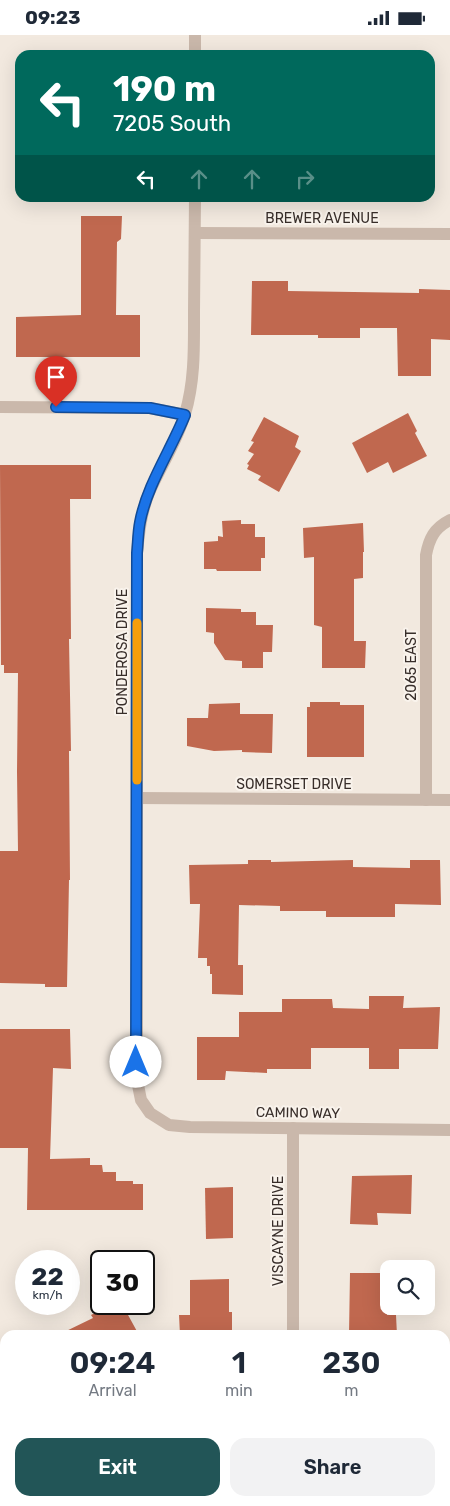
<!DOCTYPE html>
<style>
body{margin:0;font-family:Rubik,sans-serif;background:#f2f2f3;color:#1f2937;height:100vh;display:flex;flex-direction:column;font-size:19px;white-space:nowrap}
*{box-sizing:border-box;margin:0}
p{font-size:16px;color:#747a83}
.icon{flex:none;width:28px;height:28px;fill:none;stroke:currentColor;stroke-width:2;stroke-linecap:round;stroke-linejoin:round}
.map{position:relative;flex:1;overflow:hidden}
.sheet{position:absolute;left:0px;top:1295px;width:450px;height:176px;display:flex;flex-direction:column;background:#fff;border-radius:15px 15px 0 0;box-shadow:0 5px 20px #0002}
.sheet>*{flex:none}
.hud{position:absolute;left:15px;top:15px;width:420px;height:152px;border-radius:15px;box-shadow:0 5px 20px #0002;background:#00695c;color:#fff;overflow:hidden}
.tools{position:absolute;left:380px;top:1225px;display:grid;gap:10px}
.tools a{display:grid;place-items:center;width:55px;height:55px;border-radius:10px;background:#fff;box-shadow:0 5px 20px #0002;font-size:25px}
.speed{position:absolute;left:15px;top:1215px;display:flex;gap:10px;font-size:25px;font-weight:700;text-align:center}
.speed>*{display:grid;place-content:center;width:65px;height:65px;border-radius:50%;background:#fff;box-shadow:0 5px 20px #0002;line-height:1}
.speed small{font-size:12px;font-weight:400}
.speed .limit{border:2px solid #111;border-radius:8px;background:#fff;color:#111}
.pin{position:absolute;display:grid;place-items:center;width:42px;height:42px;color:#fff;margin:-51px -21px;border-radius:50% 50% 50% 0;rotate:-45deg;box-shadow:0 0 5px #0007}
.pin .icon{rotate:45deg}
.me{position:absolute;width:55px;margin:-28px;rotate:0deg;stroke-linejoin:round;filter:drop-shadow(0 0 4px #0008)}
.turn{display:flex;align-items:center;gap:18px;height:105px;padding:0 15px;font-size:22px}
.turn .icon{width:65px;height:65px;stroke-width:2.5}
.turn b{display:block;font-size:35px;line-height:42px}
.lanes{display:flex;align-items:center;height:48px;padding:0 15px;background:#0003;justify-content:center;gap:25px;direction:ltr}
.lanes .off{opacity:.35}
.eta{display:flex;justify-content:space-evenly;align-items:center;height:85px;text-align:center}
.eta b{font-size:30px;font-weight:600;line-height:35px}
.button{display:flex;gap:10px;margin-top:auto;padding:10px 15px}
.button a{flex:1;height:58px;border-radius:15px;background:#225557;color:#fff;font-size:20px;font-weight:600;line-height:58px;text-align:center}
.button a+a{background:#f2f2f3;color:#1f2937}
.status{display:flex;justify-content:space-between;align-items:center;height:35px;padding:0 25px;background:#fff;direction:ltr}
.status svg{height:14px;fill:currentColor}
.map>svg:first-child{display:block}
.building{fill:#c0684f}
.lines{fill:none;stroke-linecap:round;stroke-linejoin:round}
.street{stroke:#cab8ab;stroke-width:12}
.route-casing{stroke:#114b97;stroke-width:12}
.route{stroke:#1a73e8;stroke-width:9}
.slow{stroke:#f59e0b;stroke-width:9}
.labels{text-anchor:middle;dominant-baseline:central;stroke-width:4;stroke-linejoin:round;paint-order:stroke}
.street-label{font-size:14px;fill:#382e2a;stroke:#f9f3ec}
</style>
<div class="status"><b>09:23</b><svg viewBox="0 0 49 12"><path d="M0 12V9h3v3zM5 12V6h3v6zM10 12V3h3v9zM15 12V0h3v12zM26 1h20v11H26zM47 4h2v5h-2z"/></svg></div>
<div class="map">
<svg width="450" height="1471" viewBox="0 0 450 1471">
<rect width="100%" height="100%" fill="#f2e9df"/>
<!-- building -->
<g class="building">
<polygon points="81,181 122,181 121,204 117,207 116,280 140,280 140,322 16,322 16,282 81,280"/>
<polygon points="252,246 288,246 288,256 419,258 419,254 450,255 450,305 431,304 431,341 398,341 397,293 360,293 360,303 318,303 318,300 251,300"/>
<polygon points="408,378 417,396 415,398 427,421 393,438 388,427 367,438 352,408"/>
<polygon points="264,382 299,401 295,412 301,416 279,457 258,445 261,441 247,434 249,430 247,429 254,419 248,416 254,407 251,406"/>
<polygon points="0,430 91,430 91,464 70,464 71,604 69,604 71,716 69,716 70,845 69,845 67,952 45,952 45,949 0,948 0,816 18,816 17,737 18,638 4,638 4,630 1,630"/>
<polygon points="241,485 241,489 255,489 255,502 265,502 265,523 261,523 261,536 217,536 216,534 204,534 204,507 218,506 218,501 223,502 222,486"/>
<polygon points="363,488 364,517 363,517 363,543 354,544 354,606 366,606 365,633 322,633 322,592 314,590 314,522 304,523 303,493"/>
<polygon points="206,573 241,574 241,577 256,577 256,590 273,590 272,617 263,617 263,633 242,633 242,626 225,625 214,608 214,598 206,597"/>
<polygon points="310,667 340,667 340,670 364,670 364,722 307,722 307,672 310,672"/>
<polygon points="240,668 240,679 273,679 272,718 242,717 242,715 214,716 187,711 187,683 208,683 209,669"/>
<polygon points="248,825 271,825 271,827 353,825 353,832 410,833 410,825 440,825 441,870 395,869 395,882 326,882 326,876 280,876 280,871 239,870 238,930 243,930 243,960 212,959 212,939 210,939 210,931 207,931 207,923 198,923 200,869 190,869 189,830 248,829"/>
<polygon points="369,961 404,961 403,973 440,972 438,1014 399,1014 399,1034 369,1034 369,1013 311,1013 311,1034 267,1034 267,1038 226,1036 225,1045 197,1045 197,1002 239,1002 239,977 282,977 282,964 332,964 333,973 369,974"/>
<polygon points="0,994 70,994 71,1034 53,1033 50,1124 90,1123 90,1130 102,1130 103,1137 116,1137 116,1146 133,1146 133,1149 143,1149 143,1175 27,1175 28,1113 0,1113"/>
<polygon points="412,1140 411,1179 377,1178 378,1190 350,1189 352,1141"/>
<polygon points="233,1152 233,1203 206,1204 205,1153"/>
<polygon points="350,1238 388,1238 387,1280 396,1280 397,1300 349,1300"/>
<polygon points="229,1244 229,1277 232,1277 232,1300 180,1300 179,1280 190,1280 190,1245"/>
<polygon points="113,1269 122,1269 139,1300 58,1300 93,1283 91,1280"/>
</g>
<g class="lines">
<!-- street -->
<g class="street">
<polyline points="195,20 195,0"/>
<path d="M195,162C195,201 194,239 194,277C194,311 195,346 185,379C177,407 160,432 149,458C141,478 139,497 137,518V1045L141,1065L150,1078L169,1090L190,1092L450,1095"/>
<polyline points="195,198 450,199"/>
<polyline points="0,372 150,373 185,380"/>
<polyline points="137,763 450,765"/>
<path d="M426,765V520C429,504 434,493 450,485"/>
<polyline points="293,1300 293,1093"/>
<polyline points="0,1323 5,1327"/>
<polyline points="292,1471 292,1466"/>
</g>
</g>
<g class="lines">
<!-- route casing -->
<g class="route-casing">
<path id="route" d="M56,372L150,373L185,380C171,415 147,450 140,487C138,497 138,508 137,518L136,1027"/>
</g>
<!-- route -->
<use href="#route" class="route"/>
<!-- slow -->
<polyline class="slow" points="137,588 137,745"/>
</g>
<g class="labels">
<!-- street labels -->
<g class="street-label">
<text x="322" y="183">BREWER AVENUE</text>
<text transform="translate(122 617) rotate(-90)">PONDEROSA DRIVE</text>
<text transform="translate(411 630) rotate(-90)">2065 EAST</text>
<text x="294" y="749">SOMERSET DRIVE</text>
<text transform="translate(298 1078) rotate(1)">CAMINO WAY</text>
<text transform="translate(278 1196) rotate(-90)">VISCAYNE DRIVE</text>
</g>
</g>
</svg>
<div class="tools">
<a><svg class="icon" aria-label="search" viewBox="0 0 24 24"><circle cx="10" cy="10" r="6"/><path d="M15 15l6 6"/></svg></a>
</div>
<div class="speed"><div>22<small>km/h</small></div><div class="limit">30</div></div>
<div class="pin" style="left:56px;top:372px;background:#d93025"><svg class="icon" aria-label="arrive" viewBox="0 0 24 24"><path d="M6 21V4h12l-3 4 3 4H6"/></svg></div>
<svg class="me" style="left:136px;top:1027px" viewBox="-20 -20 40 40"><circle r="19" fill="#fff"/><path d="M0-13L10 11 0 6-10 11z" fill="#1a73e8"/></svg>
<div class="hud">
<div class="turn"><svg class="icon" aria-label="left" viewBox="0 0 24 24"><path d="M17 20v-9H6M10 6l-5 5 5 5"/></svg><div><b>190 m</b>7205 South</div></div>
<div class="lanes"><svg class="icon" aria-label="left" viewBox="0 0 24 24"><path d="M17 20v-9H6M10 6l-5 5 5 5"/></svg><svg class="icon off" aria-label="ahead" viewBox="0 0 24 24"><path d="M12 20V5M6 11l6-6 6 6"/></svg><svg class="icon off" aria-label="ahead" viewBox="0 0 24 24"><path d="M12 20V5M6 11l6-6 6 6"/></svg><svg class="icon off" aria-label="right" viewBox="0 0 24 24"><path d="M7 20v-9h11M14 6l5 5-5 5"/></svg></div>
</div>
<section class="sheet">
<div class="eta">
<div><b>09:24</b><p>Arrival</p></div>
<div><b>1</b><p>min</p></div>
<div><b>230</b><p>m</p></div>
</div>
<div class="button"><a>Exit</a><a>Share</a></div>
</section>
</div>
